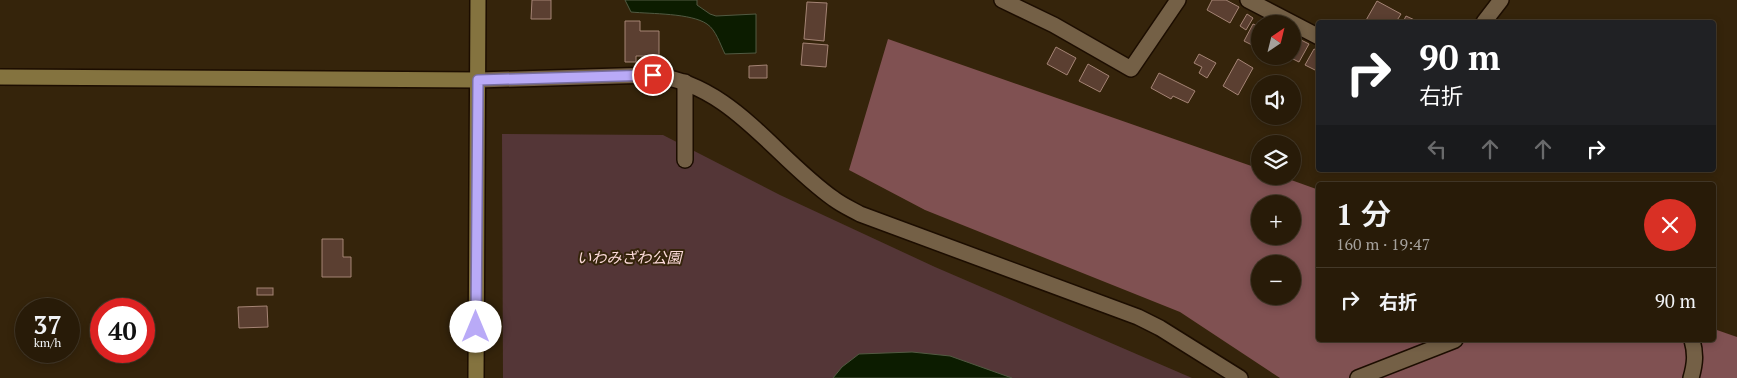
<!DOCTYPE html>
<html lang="ja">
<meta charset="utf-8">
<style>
body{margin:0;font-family:"PT Serif","Noto Sans JP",serif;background:#342816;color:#f1f3f6;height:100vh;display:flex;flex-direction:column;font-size:19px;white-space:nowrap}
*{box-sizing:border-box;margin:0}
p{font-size:16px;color:#a5a19c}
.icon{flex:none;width:28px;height:28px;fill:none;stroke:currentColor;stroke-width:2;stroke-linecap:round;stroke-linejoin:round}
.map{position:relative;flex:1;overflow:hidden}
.side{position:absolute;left:1316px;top:182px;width:400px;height:160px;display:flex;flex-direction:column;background:#281b08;border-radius:5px;box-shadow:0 2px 8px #0003,0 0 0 1px #443929}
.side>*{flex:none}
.hud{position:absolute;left:1316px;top:20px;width:400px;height:152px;border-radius:5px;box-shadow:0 2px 8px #0003,0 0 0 1px #443929;background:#202124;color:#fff;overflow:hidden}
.needle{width:32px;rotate:35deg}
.buttons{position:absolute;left:1251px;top:15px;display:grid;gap:10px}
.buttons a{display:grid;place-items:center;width:50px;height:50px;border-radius:50%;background:#281b08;box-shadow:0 2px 8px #0003,0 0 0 1px #443929;font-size:25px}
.speed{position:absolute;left:15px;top:298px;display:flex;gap:10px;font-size:25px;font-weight:700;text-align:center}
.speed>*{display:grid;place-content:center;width:65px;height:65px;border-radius:50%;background:#281b08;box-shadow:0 2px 8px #0003,0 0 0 1px #443929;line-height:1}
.speed small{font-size:12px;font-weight:400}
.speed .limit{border:8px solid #d22;background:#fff;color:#111}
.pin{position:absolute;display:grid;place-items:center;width:42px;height:42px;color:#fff;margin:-21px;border:2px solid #fff;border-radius:50%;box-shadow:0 1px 5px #0007}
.me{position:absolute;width:55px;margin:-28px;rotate:0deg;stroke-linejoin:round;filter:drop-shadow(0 0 4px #0008)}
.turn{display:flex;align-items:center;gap:18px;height:105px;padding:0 20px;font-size:22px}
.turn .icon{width:65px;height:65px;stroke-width:2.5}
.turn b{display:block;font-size:35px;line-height:42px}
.lanes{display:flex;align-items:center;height:48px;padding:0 20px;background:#0003;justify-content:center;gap:25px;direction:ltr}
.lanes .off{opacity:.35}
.round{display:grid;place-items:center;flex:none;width:52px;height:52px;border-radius:26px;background:#342816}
.headline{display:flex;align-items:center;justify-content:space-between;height:85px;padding:0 20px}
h1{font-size:30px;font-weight:600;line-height:38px}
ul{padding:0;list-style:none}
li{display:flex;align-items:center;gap:15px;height:65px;padding:0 20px;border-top:1px solid #443929}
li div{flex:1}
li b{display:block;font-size:19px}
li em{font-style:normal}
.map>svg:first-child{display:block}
.green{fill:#543637}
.forest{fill:#805152;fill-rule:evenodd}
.water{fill:#0c1c00;stroke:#525a42}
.building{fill:#5b3f31;stroke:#a58475}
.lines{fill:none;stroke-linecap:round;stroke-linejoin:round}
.street-casing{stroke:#1c0d00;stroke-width:18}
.secondary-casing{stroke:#1c0d00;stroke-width:18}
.street{stroke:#746046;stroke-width:15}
.secondary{stroke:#84733f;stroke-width:15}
.route-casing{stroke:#786ea1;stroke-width:12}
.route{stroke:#b9aaf7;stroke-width:9}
.labels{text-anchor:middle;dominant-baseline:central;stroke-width:4;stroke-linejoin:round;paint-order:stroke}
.park-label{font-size:15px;font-style:italic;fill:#fddbdb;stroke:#35240b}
</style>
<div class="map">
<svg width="1737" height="378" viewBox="0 0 1737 378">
<rect width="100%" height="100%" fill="#35240b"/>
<!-- green -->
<polygon class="green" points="502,134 663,135 780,195 935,267 1192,378 503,378"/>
<!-- forest -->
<path class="forest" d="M888,39L1260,169V176H1280L1319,190V340H1714V329L1737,337V378H1280L1180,312L925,210L849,170ZM1260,204H1292V236H1260ZM1260,264H1292V296H1260Z"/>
<!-- water -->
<g class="water">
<path d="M625,0H697V5L710,14L716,16L756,14V53L725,54C720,44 716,30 707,24C691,13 651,14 631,12Z"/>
<polygon points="912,352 950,356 1012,378 833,378 842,367 859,354"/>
</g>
<!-- building -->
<g class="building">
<polygon points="532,0 551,0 551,19 531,19"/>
<polygon points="1212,0 1226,0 1239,7 1230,23 1207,10"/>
<polygon points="1377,1 1401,14 1396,22 1365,22"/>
<polygon points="807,2 827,3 824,41 804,39"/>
<polygon points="1247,14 1253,18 1246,30 1240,26"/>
<polygon points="1406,16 1419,22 1403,22"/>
<polygon points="625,21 640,21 640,31 659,31 659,56 636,56 636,62 625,62"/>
<polygon points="1253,24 1260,27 1260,49 1244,41"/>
<polygon points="1295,37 1309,44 1299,62 1287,56 1292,56 1292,40"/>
<polygon points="803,43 828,45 826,67 801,65"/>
<polygon points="1056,47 1076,58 1067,75 1047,64"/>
<polygon points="1314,49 1319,51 1319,72 1305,65"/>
<polygon points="1199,54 1216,63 1207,78 1199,73 1202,67 1194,63"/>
<polygon points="1238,59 1253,68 1238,95 1223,86"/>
<polygon points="1088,64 1109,76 1100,92 1079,81"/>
<polygon points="767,65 767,78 749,78 749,66"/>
<polygon points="1159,73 1195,91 1188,103 1173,96 1171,99 1151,88"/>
<polygon points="322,239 343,239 343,257 351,257 351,277 322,277"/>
<rect x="257" y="288" width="16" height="7"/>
<polygon points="267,306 268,327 239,328 238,307"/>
</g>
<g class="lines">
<!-- street casing -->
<g class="street-casing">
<g id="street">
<polyline points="1002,0 1054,25 1131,69 1178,0"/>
<polyline points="1248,0 1319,37"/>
<polyline points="1484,22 1501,0"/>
<path d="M478,80L653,75C733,85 773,156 834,199C842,205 851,209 860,214L1138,317L1160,328L1240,378"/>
<polyline points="685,160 685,82"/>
<polyline points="1358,378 1455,340"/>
<path d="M1691,378C1695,364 1696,354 1692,340"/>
</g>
</g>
<!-- secondary casing -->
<g class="secondary-casing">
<g id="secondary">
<polyline points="0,77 478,80"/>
<polyline points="476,378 478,0"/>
</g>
</g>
<!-- street -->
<use href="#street" class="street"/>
<!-- secondary -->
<use href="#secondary" class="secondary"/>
</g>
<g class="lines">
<!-- route casing -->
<g class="route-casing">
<polyline id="route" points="476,327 478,80 653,75"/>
</g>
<!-- route -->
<use href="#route" class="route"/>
</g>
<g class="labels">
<!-- park labels -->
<g class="park-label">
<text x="629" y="257">いわみざわ公園</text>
</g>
</g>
</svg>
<div class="buttons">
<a><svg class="needle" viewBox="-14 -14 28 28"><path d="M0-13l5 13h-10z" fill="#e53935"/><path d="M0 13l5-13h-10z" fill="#a5a19c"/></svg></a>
<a><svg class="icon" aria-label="sound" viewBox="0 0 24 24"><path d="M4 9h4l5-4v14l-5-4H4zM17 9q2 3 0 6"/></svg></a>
<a><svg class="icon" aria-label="layers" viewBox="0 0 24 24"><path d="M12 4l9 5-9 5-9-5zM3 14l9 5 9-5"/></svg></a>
<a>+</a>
<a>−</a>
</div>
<div class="speed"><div>37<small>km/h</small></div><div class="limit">40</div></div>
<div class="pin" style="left:653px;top:75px;background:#d93025"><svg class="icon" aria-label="arrive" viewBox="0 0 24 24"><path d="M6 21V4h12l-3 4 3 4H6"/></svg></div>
<svg class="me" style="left:476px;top:327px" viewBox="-20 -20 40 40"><circle r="19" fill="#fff"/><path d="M0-13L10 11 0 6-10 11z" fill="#b9aaf7"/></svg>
<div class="hud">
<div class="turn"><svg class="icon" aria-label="right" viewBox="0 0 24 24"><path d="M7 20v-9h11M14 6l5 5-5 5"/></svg><div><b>90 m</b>右折</div></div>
<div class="lanes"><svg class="icon off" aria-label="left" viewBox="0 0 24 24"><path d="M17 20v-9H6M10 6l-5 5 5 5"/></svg><svg class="icon off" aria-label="ahead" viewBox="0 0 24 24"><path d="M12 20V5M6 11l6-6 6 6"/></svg><svg class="icon off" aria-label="ahead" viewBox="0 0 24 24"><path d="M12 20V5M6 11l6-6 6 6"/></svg><svg class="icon" aria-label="right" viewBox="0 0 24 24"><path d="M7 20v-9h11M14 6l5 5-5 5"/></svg></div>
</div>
<section class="side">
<div class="headline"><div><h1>1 分</h1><p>160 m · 19:47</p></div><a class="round" style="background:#d93025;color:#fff"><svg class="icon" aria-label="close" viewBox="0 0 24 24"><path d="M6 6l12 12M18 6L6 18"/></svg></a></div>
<ul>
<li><svg class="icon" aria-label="right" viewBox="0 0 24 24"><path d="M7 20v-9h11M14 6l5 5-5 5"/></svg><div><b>右折</b></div><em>90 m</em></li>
</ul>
</section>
</div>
